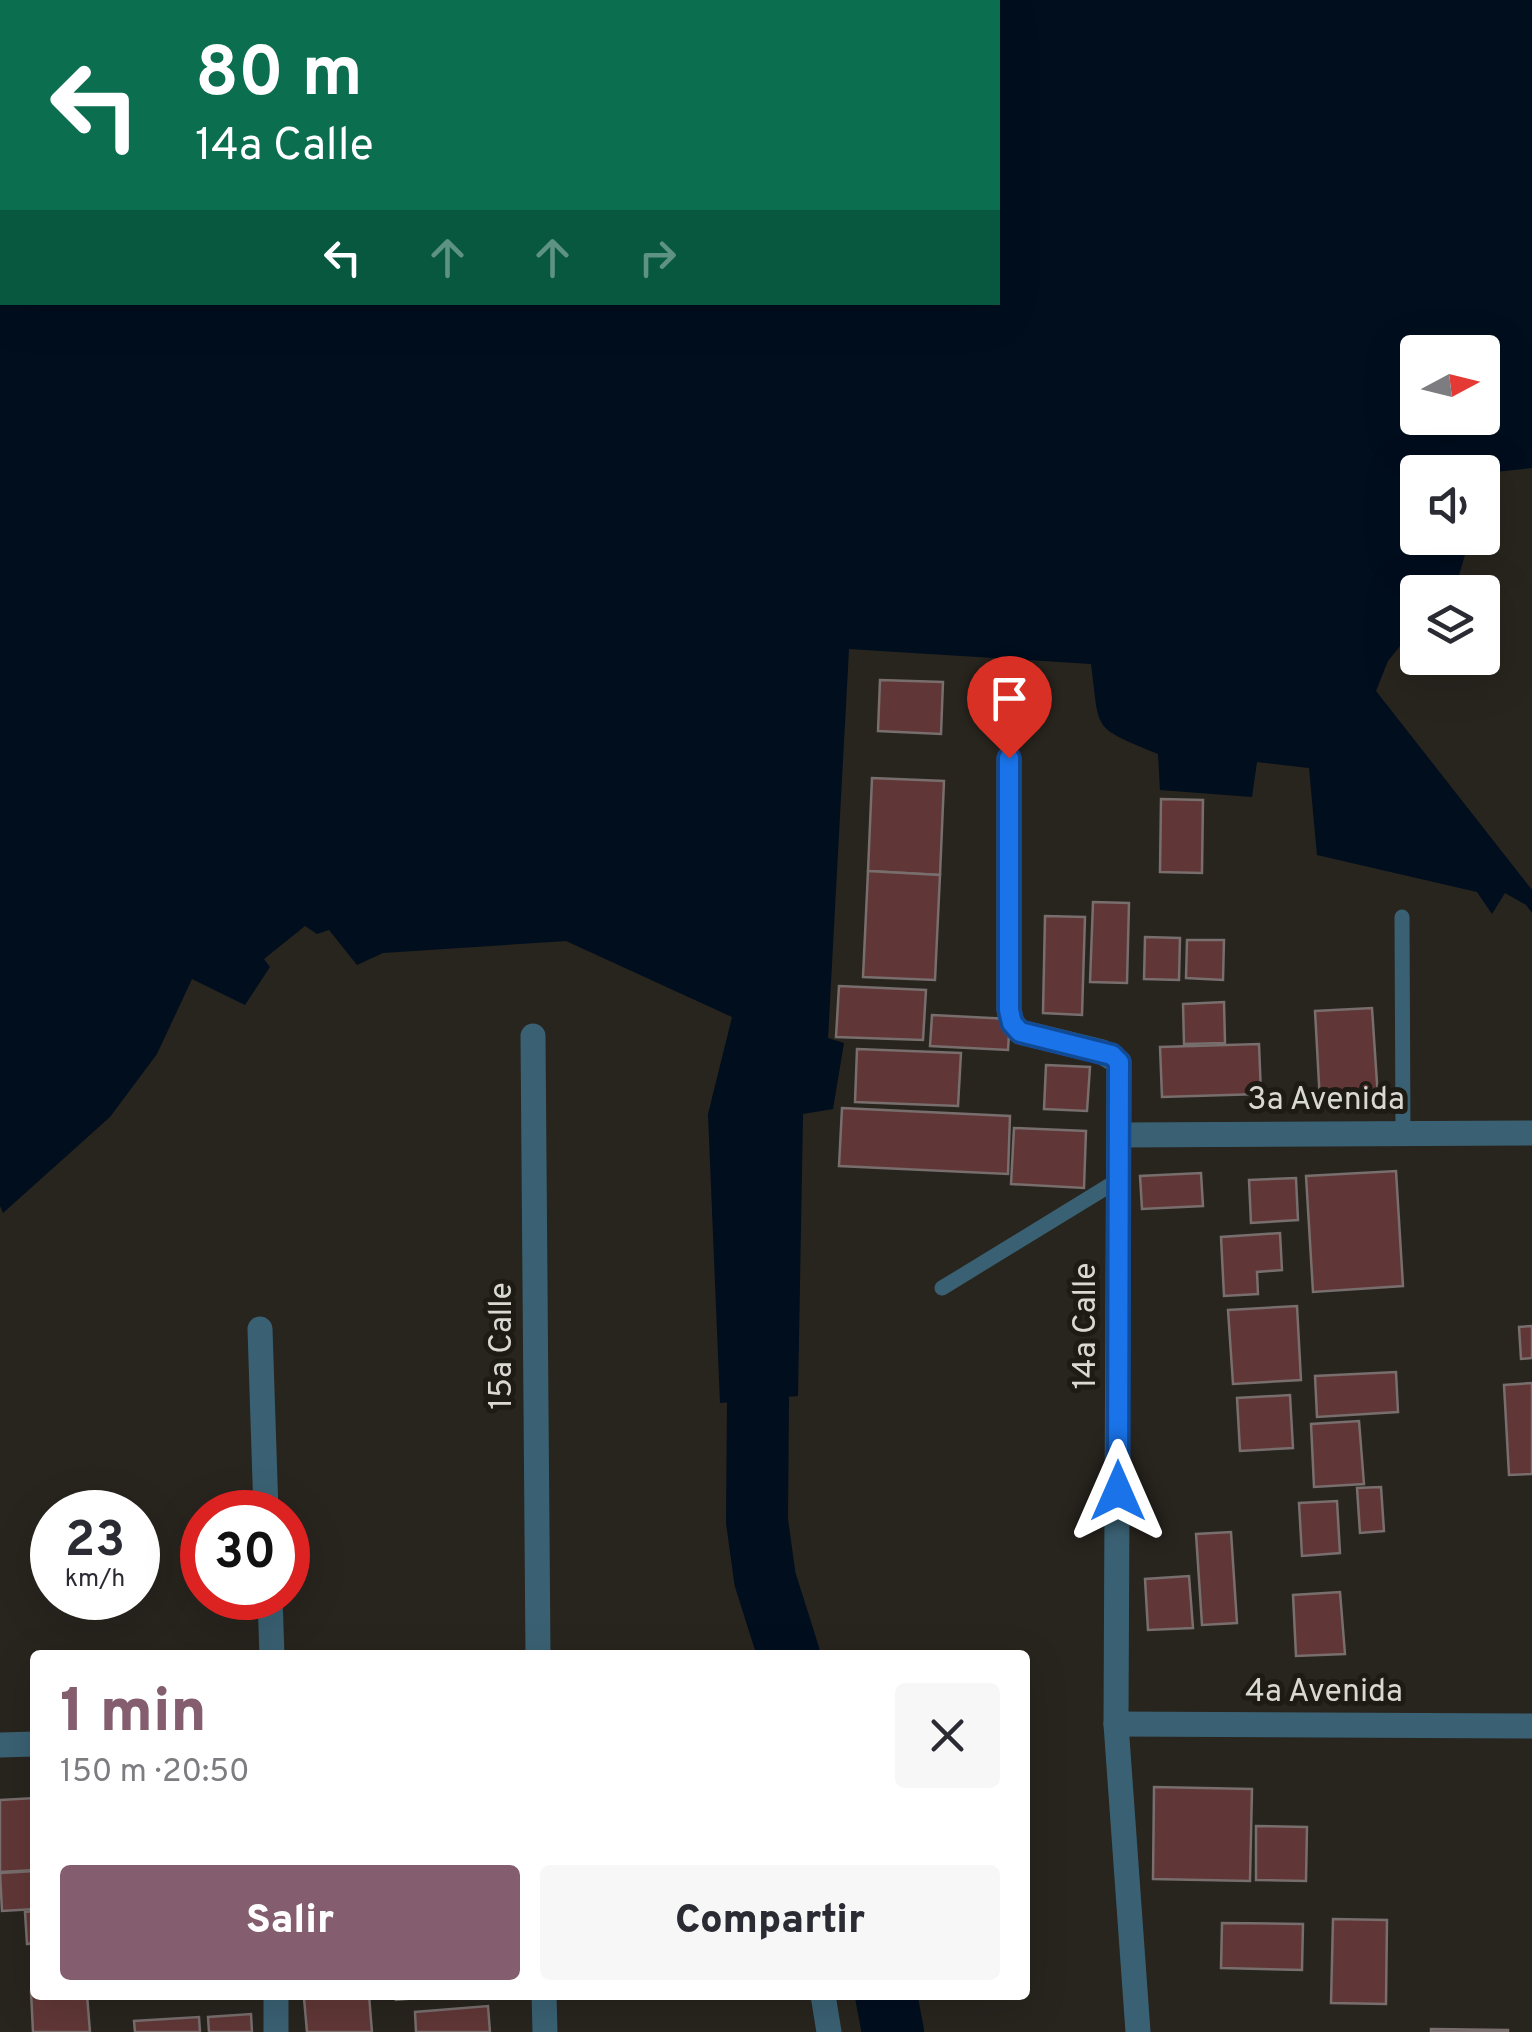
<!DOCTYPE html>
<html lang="es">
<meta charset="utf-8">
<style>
body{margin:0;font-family:Overpass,sans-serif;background:#f7f7f7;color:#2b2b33;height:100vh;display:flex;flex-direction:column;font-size:38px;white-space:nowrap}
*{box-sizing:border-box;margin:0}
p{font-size:32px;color:#7c7c81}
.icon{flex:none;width:55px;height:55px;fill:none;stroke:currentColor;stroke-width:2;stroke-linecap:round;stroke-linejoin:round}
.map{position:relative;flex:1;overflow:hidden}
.side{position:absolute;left:30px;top:1650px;width:1000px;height:350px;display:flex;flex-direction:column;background:#fff;border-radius:10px;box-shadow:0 10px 40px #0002}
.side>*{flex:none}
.top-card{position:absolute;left:0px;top:0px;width:1000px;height:305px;box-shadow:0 10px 40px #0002;background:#0b6e4f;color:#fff;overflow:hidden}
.needle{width:65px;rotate:83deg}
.tools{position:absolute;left:1400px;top:335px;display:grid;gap:20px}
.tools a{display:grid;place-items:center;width:100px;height:100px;border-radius:10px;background:#fff;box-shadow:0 10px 40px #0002;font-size:50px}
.speed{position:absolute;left:30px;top:1490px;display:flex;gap:20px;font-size:50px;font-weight:700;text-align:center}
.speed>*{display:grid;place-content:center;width:130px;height:130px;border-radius:50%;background:#fff;box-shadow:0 10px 40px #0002;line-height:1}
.speed small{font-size:25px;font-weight:400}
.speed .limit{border:15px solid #d22;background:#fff;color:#111}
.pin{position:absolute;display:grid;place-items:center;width:85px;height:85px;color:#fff;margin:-102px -42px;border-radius:50% 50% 50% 0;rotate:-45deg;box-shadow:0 0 10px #0007}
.pin .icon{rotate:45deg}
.me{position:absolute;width:110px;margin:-55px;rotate:0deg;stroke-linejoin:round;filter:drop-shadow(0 0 8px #0008)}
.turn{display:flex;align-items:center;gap:35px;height:210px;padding:0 30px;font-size:45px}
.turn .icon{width:130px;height:130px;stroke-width:2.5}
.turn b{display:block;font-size:70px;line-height:85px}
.lanes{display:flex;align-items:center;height:95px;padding:0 30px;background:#0003;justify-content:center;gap:50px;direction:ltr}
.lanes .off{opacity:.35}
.round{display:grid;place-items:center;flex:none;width:105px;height:105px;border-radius:10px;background:#f7f7f7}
.overview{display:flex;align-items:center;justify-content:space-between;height:170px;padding:0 30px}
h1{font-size:60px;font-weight:800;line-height:75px;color:#845d6e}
.primary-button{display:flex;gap:20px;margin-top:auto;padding:20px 30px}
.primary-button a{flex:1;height:115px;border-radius:10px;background:#845d6e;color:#fff;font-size:40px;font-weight:800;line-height:115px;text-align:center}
.primary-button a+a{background:#f7f7f7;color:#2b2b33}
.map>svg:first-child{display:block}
.water{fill:#000e1e;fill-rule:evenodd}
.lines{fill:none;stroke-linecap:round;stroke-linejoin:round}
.river{stroke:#000e1e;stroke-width:62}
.building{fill:#603736;stroke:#786e6d;stroke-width:2.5}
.service{stroke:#3a6173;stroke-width:15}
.minor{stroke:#3a6173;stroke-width:25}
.route-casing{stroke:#114b97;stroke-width:25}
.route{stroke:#1a73e8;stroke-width:18}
.labels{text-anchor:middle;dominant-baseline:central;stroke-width:10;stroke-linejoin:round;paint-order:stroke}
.street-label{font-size:32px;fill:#dad8d3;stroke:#1e1b14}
</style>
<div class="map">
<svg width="1532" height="2032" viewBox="0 0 1532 2032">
<rect width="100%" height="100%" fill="#28241e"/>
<!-- water -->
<path class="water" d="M0,0H1532V468L1495,472L1483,493L1482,472H1418V538H1470L1459,575L1445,592H1418L1417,625L1388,661L1376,691L1532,890V913L1526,905L1505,893L1492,914L1477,892L1317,855L1309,768L1257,762L1252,797L1160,790L1158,754C1091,726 1100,733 1091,664L849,649L828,1038L844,1043L833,1109L803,1114L798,1396L720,1403L708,1114L732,1017L566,941L383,953L357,965L329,930L317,934L305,926L264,959L270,967L245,1005L192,979L157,1054L110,1117L3,1213L0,1206ZM2,2H998V302H2ZM1418,352H1482V418H1418Z"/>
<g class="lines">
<!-- river -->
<g class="river">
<polyline points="758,1399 757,1521 765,1579 789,1655"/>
<polyline points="886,1995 893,2032"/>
</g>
</g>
<!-- building -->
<g class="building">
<polygon points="880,680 943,682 941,734 878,731"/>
<polygon points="872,778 944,781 940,875 868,871"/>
<polygon points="1161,799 1203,800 1202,873 1160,872"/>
<polygon points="868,871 940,875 935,980 863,977"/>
<polygon points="1093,902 1129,903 1127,983 1090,982"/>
<polygon points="1045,916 1085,917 1082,1015 1043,1013"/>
<polygon points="1145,937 1180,938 1179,980 1144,979"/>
<polygon points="1187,940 1224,940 1223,980 1186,978"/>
<polygon points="839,986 926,990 923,1040 836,1037"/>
<polygon points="1224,1002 1225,1043 1184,1044 1183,1004"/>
<polygon points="1372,1008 1378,1098 1320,1102 1315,1011"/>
<polygon points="932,1015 1010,1019 1008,1050 930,1046"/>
<polygon points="1259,1044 1261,1094 1162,1097 1160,1047"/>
<polygon points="857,1049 961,1053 958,1106 855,1102"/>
<polygon points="1046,1065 1090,1067 1087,1111 1044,1109"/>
<polygon points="842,1108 1010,1116 1008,1174 839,1166"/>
<polygon points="1014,1128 1086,1131 1084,1188 1011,1184"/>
<polygon points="1396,1171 1403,1286 1313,1292 1306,1176"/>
<polygon points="1201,1173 1203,1206 1142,1209 1140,1176"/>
<polygon points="1296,1178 1298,1220 1251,1223 1249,1180"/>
<polygon points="1280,1233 1282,1270 1257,1272 1258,1294 1224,1296 1221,1237"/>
<polygon points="1297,1306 1301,1380 1233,1384 1228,1310"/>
<polygon points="1532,1326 1532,1358 1521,1359 1519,1327"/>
<polygon points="1396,1372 1398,1412 1317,1417 1315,1376"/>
<polygon points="1532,1383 1532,1474 1509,1475 1504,1385"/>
<polygon points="1290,1395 1293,1448 1240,1451 1237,1398"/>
<polygon points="1359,1421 1364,1484 1314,1487 1311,1424"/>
<polygon points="1381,1487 1384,1531 1360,1533 1357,1488"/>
<polygon points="1337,1501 1340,1553 1302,1556 1299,1503"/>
<polygon points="1231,1532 1237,1623 1202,1625 1196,1534"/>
<polygon points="1189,1576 1193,1628 1148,1630 1145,1579"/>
<polygon points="1340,1592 1345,1654 1296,1656 1293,1595"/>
<polygon points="1154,1787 1252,1789 1250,1881 1153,1879"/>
<polygon points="35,1798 35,1870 0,1872 0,1800"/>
<polygon points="1256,1826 1307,1827 1306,1881 1256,1880"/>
<polygon points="35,1871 35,1909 2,1911 0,1873"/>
<polygon points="35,1911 35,1943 27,1944 25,1912"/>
<polygon points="1333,1919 1387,1920 1386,2004 1331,2003"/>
<polygon points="1222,1923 1303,1924 1302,1970 1221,1968"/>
<polygon points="31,1992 87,1995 90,2032 33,2032"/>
<polygon points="339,1995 369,1995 372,2032 307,2032 304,1998"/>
<polygon points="396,1995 441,1995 441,1996 396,2000"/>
<polygon points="488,2006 490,2032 416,2032 415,2012"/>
<polygon points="251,2014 252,2032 209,2032 208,2017"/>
<polygon points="199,2017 200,2032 135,2032 134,2021"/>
<polygon points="1431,2029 1508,2030 1508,2032 1431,2032"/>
</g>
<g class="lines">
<!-- service -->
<g class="service">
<polyline points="1402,917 1403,1134"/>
<polyline points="942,1288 1120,1179"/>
</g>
<!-- minor -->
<g class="minor">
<polyline points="1009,759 1009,1010 1012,1023 1020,1032 1102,1052 1119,1062 1116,1724 1138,2032"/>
<polyline points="533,1036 538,1655"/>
<polyline points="1120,1135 1532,1133"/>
<polyline points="260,1329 266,1512"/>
<polyline points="270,1598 272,1655"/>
<polyline points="1116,1724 1532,1726"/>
<polyline points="0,1745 35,1744"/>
<polyline points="276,1995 276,2032"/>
<polyline points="544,1995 545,2032"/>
<polyline points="823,1995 829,2032"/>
</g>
</g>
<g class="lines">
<!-- route casing -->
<g class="route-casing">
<polyline id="route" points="1009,758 1009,1010 1012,1023 1020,1032 1112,1055 1119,1062 1118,1491"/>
</g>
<!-- route -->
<use href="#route" class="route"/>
</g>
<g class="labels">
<!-- street labels -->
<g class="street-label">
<text x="1326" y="1101">3a Avenida</text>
<text transform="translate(1087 1326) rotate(-90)">14a Calle</text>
<text transform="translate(503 1346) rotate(-90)">15a Calle</text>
<text x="1324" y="1693">4a Avenida</text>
</g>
</g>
</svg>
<div class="tools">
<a><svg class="needle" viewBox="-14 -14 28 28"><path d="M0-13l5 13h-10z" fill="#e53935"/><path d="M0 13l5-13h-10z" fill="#7c7c81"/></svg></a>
<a><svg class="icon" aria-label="sound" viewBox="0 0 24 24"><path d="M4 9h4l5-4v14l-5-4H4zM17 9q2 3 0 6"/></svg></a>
<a><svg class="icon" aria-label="layers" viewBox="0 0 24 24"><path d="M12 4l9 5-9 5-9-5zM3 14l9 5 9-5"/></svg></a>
</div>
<div class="speed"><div>23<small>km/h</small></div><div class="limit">30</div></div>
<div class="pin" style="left:1009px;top:758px;background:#d93025"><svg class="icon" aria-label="arrive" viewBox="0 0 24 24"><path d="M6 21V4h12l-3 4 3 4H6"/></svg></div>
<svg class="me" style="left:1118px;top:1491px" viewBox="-20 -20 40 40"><path d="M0-17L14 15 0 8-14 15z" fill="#1a73e8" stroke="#fff" stroke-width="4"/></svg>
<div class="top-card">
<div class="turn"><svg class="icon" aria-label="left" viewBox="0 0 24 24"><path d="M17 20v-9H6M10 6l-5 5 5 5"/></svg><div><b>80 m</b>14a Calle</div></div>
<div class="lanes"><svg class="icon" aria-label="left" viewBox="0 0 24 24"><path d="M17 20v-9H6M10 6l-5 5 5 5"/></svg><svg class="icon off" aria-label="ahead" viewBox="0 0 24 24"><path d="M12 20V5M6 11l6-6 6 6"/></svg><svg class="icon off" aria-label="ahead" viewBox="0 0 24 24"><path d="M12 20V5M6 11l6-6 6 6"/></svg><svg class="icon off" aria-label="right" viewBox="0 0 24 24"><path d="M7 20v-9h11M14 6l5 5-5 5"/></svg></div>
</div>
<section class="side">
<div class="overview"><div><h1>1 min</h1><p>150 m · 20:50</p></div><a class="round"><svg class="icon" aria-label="close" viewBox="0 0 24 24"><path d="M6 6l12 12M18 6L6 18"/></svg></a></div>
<div class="primary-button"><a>Salir</a><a>Compartir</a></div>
</section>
</div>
